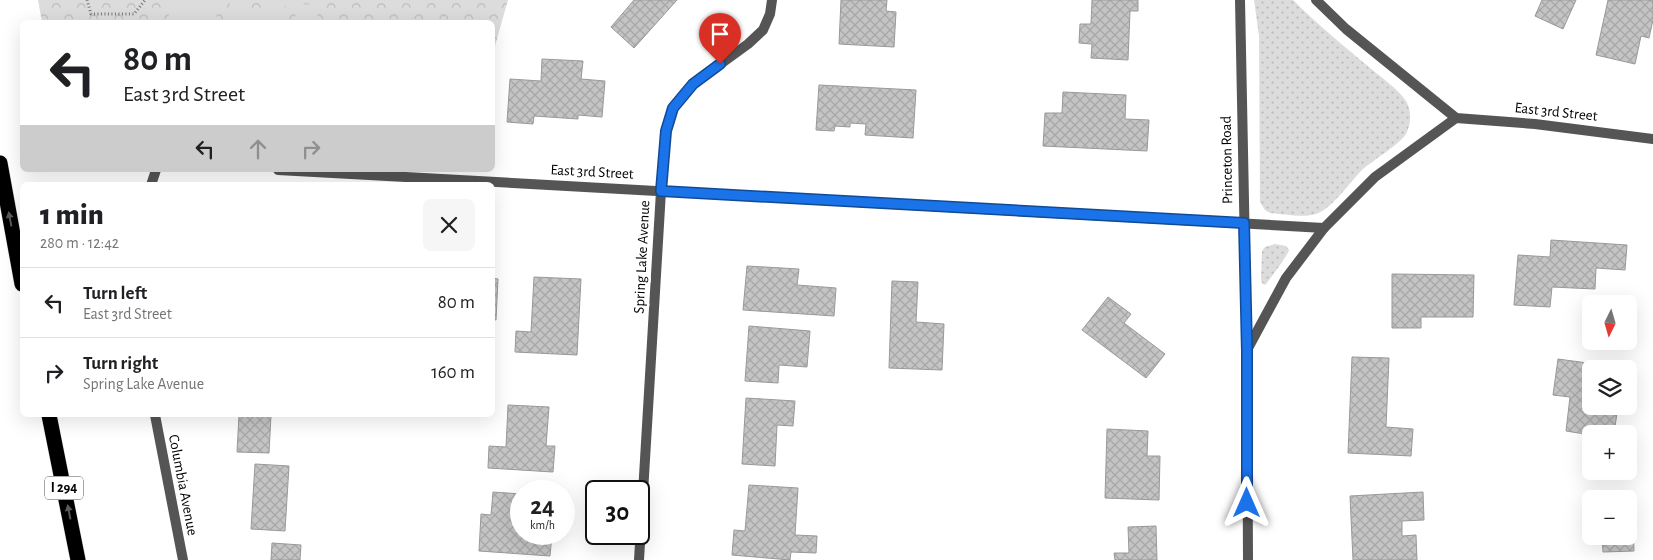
<!DOCTYPE html>
<meta charset="utf-8">
<style>
body{margin:0;font-family:"Alegreya Sans",sans-serif;background:#f6f6f6;color:#202124;height:100vh;display:flex;flex-direction:column;font-size:19px;white-space:nowrap}
*{box-sizing:border-box;margin:0}
p{font-size:16px;color:#757577}
.icon{flex:none;width:28px;height:28px;fill:none;stroke:currentColor;stroke-width:2;stroke-linecap:round;stroke-linejoin:round}
.map{position:relative;flex:1;overflow:hidden}
.panel{position:absolute;left:20px;top:182px;width:475px;height:235px;display:flex;flex-direction:column;background:#fff;border-radius:8px;box-shadow:0 5px 20px #0002}
.panel>*{flex:none}
.guide{position:absolute;left:20px;top:20px;width:475px;height:152px;border-radius:8px;box-shadow:0 5px 20px #0002;background:#fff;color:#202124;overflow:hidden}
.needle{width:32px;rotate:185deg}
.fabs{position:absolute;left:1582px;top:295px;display:grid;gap:10px}
.fabs a{display:grid;place-items:center;width:55px;height:55px;border-radius:8px;background:#fff;box-shadow:0 5px 20px #0002;font-size:25px}
.speed{position:absolute;left:510px;top:480px;display:flex;gap:10px;font-size:25px;font-weight:700;text-align:center}
.speed>*{display:grid;place-content:center;width:65px;height:65px;border-radius:50%;background:#fff;box-shadow:0 5px 20px #0002;line-height:1}
.speed small{font-size:12px;font-weight:400}
.speed .limit{border:2px solid #111;border-radius:8px;background:#fff;color:#111}
.pin{position:absolute;display:grid;place-items:center;width:42px;height:42px;color:#fff;margin:-51px -21px;border-radius:50% 50% 50% 0;rotate:-45deg;box-shadow:0 0 5px #0007}
.pin .icon{rotate:45deg}
.me{position:absolute;width:55px;margin:-28px;rotate:0deg;stroke-linejoin:round;filter:drop-shadow(0 0 4px #0008)}
.turn{display:flex;align-items:center;gap:18px;height:105px;padding:0 20px;font-size:22px}
.turn .icon{width:65px;height:65px;stroke-width:2.5}
.turn b{display:block;font-size:35px;line-height:42px}
.lanes{display:flex;align-items:center;height:48px;padding:0 20px;background:#0003;justify-content:center;gap:25px;direction:ltr}
.lanes .off{opacity:.35}
.round{display:grid;place-items:center;flex:none;width:52px;height:52px;border-radius:8px;background:#f6f6f6}
.summary{display:flex;align-items:center;justify-content:space-between;height:85px;padding:0 20px}
h1{font-size:30px;font-weight:800;line-height:38px}
ul{padding:0;list-style:none}
li{display:flex;align-items:center;gap:15px;height:70px;padding:0 20px;border-top:1px solid #e0e0e0}
li div{flex:1}
li b{display:block;font-size:19px}
li em{font-style:normal}
.map>svg:first-child{display:block}
.grass{fill:url(#grass-dots)}
.forest{fill:url(#forest-crowns)}
.garden{fill:#dcdcdc}
.building{fill:url(#building-cross-hatch);stroke:#999}
.lines{fill:none;stroke-linecap:round;stroke-linejoin:round}
.highway-casing{stroke:#dbdbdb;stroke-width:16}
.path{stroke:#777;stroke-width:3;stroke-dasharray:1 2.5;stroke-linecap:butt}
.street{stroke:#555;stroke-width:10}
.highway{stroke:#000;stroke-width:15}
.oneway{fill:#595959}
.route-casing{stroke:#114b97;stroke-width:12}
.route{stroke:#1a73e8;stroke-width:9}
.labels{text-anchor:middle;dominant-baseline:central;stroke-width:5;stroke-linejoin:round;paint-order:stroke}
.shield{fill:#fff;stroke:#4c4c4c;stroke-width:1}
.shield-label{font-size:14px;font-weight:bold;fill:#000}
.street-label{font-size:15px;fill:#000;stroke:#fff}
</style>
<div class="map">
<svg width="1653" height="560" viewBox="0 0 1653 560">
<defs>
<pattern id="grass-dots" width="8" height="8" patternUnits="userSpaceOnUse" patternTransform="scale(1.25)"><rect width="8" height="8" fill="#dcdcdc"/><path d="M2 2h.1M6 6h.1" fill="none" stroke="#bbb" stroke-width="1.8" stroke-linecap="round"/></pattern>
<pattern id="forest-crowns" width="20" height="18" patternUnits="userSpaceOnUse" patternTransform="scale(1.25)"><rect width="20" height="18" fill="#dcdcdc"/><path d="M2 6a3 3 0 1 1 6 0M12 15a3 3 0 1 1 6 0" fill="none" stroke="#bbb"/></pattern>
<pattern id="building-cross-hatch" width="8" height="8" patternUnits="userSpaceOnUse" patternTransform="scale(1.25)"><rect width="8" height="8" fill="#c4c4c4"/><path d="M0 0l8 8M0 8l8-8" fill="none" stroke="#a7a7a7"/></pattern>
</defs>
<rect width="100%" height="100%" fill="#fff"/>
<!-- grass -->
<g class="grass">
<path d="M1254,0H1293C1317,24 1344,46 1370,68C1382,78 1397,88 1406,101C1412,111 1411,124 1406,134C1399,145 1373,160 1362,170C1349,183 1332,209 1316,214C1304,218 1283,214 1270,213L1265,210L1260,202L1259,36Z"/>
<path d="M1275,244L1286,246L1289,250C1288,255 1270,279 1265,285L1262,283L1261,279L1262,251L1265,247Z"/>
</g>
<!-- forest -->
<polygon class="forest" points="38,0 508,0 493,53 492,22 42,22"/>
<!-- garden -->
<g class="garden">
<polygon points="170,0 218,0 216,22 168,22"/>
<polygon points="230,0 252,1 251,22 229,22"/>
<polygon points="263,2 285,3 284,22 262,22"/>
<polygon points="296,4 318,5 317,22 295,22"/>
</g>
<!-- building -->
<g class="building">
<polygon points="634,0 677,0 634,48 611,27"/>
<polygon points="841,0 887,0 886,11 896,12 894,47 839,44"/>
<polygon points="1092,0 1138,0 1138,11 1130,11 1128,60 1091,58 1092,44 1079,43 1080,24 1091,24"/>
<polygon points="1542,0 1576,0 1563,29 1535,16"/>
<polygon points="1608,0 1653,0 1653,20 1649,38 1641,36 1635,64 1596,55"/>
<polygon points="542,59 583,61 581,79 605,81 602,117 578,115 578,119 534,116 533,124 507,122 510,79 541,81"/>
<polygon points="819,85 916,90 913,138 865,135 866,124 850,123 850,127 835,126 834,131 816,130"/>
<polygon points="1063,92 1126,95 1125,119 1149,120 1147,151 1043,146 1045,113 1062,113"/>
<polygon points="1551,240 1627,245 1625,270 1596,268 1595,289 1552,287 1550,307 1514,305 1518,255 1550,257"/>
<polygon points="747,266 799,269 797,285 836,288 834,316 743,310"/>
<polygon points="1392,274 1474,275 1473,317 1421,317 1421,328 1392,328"/>
<polygon points="534,277 581,279 577,355 515,352 516,331 531,332"/>
<polygon points="492,278 498,279 496,320 492,319"/>
<polygon points="892,281 918,282 916,322 944,324 942,370 889,368"/>
<polygon points="1108,297 1131,314 1124,323 1165,354 1146,378 1082,330"/>
<polygon points="749,326 810,331 807,367 779,365 778,383 745,381"/>
<polygon points="1352,357 1389,358 1386,427 1413,429 1411,456 1348,453"/>
<polygon points="1558,359 1624,368 1591,369 1591,406 1618,406 1614,434 1591,435 1566,431 1570,397 1553,395"/>
<polygon points="746,398 795,401 793,426 777,425 775,466 742,464"/>
<polygon points="508,405 549,407 546,446 555,446 553,472 488,468 489,446 506,447"/>
<polygon points="239,415 271,415 269,453 237,452"/>
<polygon points="1107,429 1148,431 1147,456 1160,456 1159,500 1105,498"/>
<polygon points="255,464 289,466 285,531 251,529"/>
<polygon points="749,485 798,488 795,535 817,536 816,553 791,552 790,560 732,555 734,530 745,531"/>
<polygon points="493,492 521,494 521,534 552,534 550,556 479,551 481,514 491,515"/>
<polygon points="1423,492 1424,520 1402,521 1402,536 1416,535 1417,560 1353,560 1350,496"/>
<polygon points="1629,502 1632,502 1634,551 1603,552 1602,536 1629,536"/>
<polygon points="1156,526 1157,560 1115,560 1114,553 1129,553 1128,527"/>
<polygon points="272,543 301,545 300,560 271,560"/>
</g>
<g class="lines">
<!-- highway casing -->
<g class="highway-casing">
<g id="highway">
<polyline points="0,163 22,284"/>
<polyline points="49,415 78,560"/>
</g>
</g>
<!-- path -->
<polyline class="path" points="87,0 91,14 134,14 145,0"/>
<!-- street -->
<g class="street">
<polyline points="1240,0 1247,351 1248,560"/>
<polyline points="1316,0 1346,29 1456,118 1535,124 1653,139"/>
<polyline points="278,170 1324,228"/>
<polyline points="151,185 156,170"/>
<polyline points="1247,350 1286,278 1324,228 1375,177 1456,118"/>
<polyline points="155,415 183,560"/>
<polyline points="639,560 661,191 666,131 673,108 693,84 748,44 763,30 770,14 772,0"/>
</g>
<!-- highway -->
<use href="#highway" class="highway"/>
</g>
<!-- one-way arrows -->
<defs><path id="oneway-solid" d="M-6-.8H1V-3.2L6.5 0L1 3.2V.8H-6Z" transform="scale(1.25)"/></defs>
<g class="oneway">
<use href="#oneway-solid" transform="translate(10 219) rotate(-101)"/>
<use href="#oneway-solid" transform="translate(69 512) rotate(-101)"/>
</g>
<g class="lines">
<!-- route casing -->
<g class="route-casing">
<polyline id="route" points="720,64 693,84 673,108 666,131 661,191 1244,223 1247,351 1247,503"/>
</g>
<!-- route -->
<use href="#route" class="route"/>
</g>
<g class="labels">
<!-- shield labels -->
<rect class="shield" x="45" y="476.5" width="38" height="23" rx="4"/>
<g class="shield-label">
<text x="64" y="488">I 294</text>
</g>
<!-- street labels -->
<g class="street-label">
<text transform="translate(1556 112) rotate(6)">East 3rd Street</text>
<text transform="translate(1227 160) rotate(-91)">Princeton Road</text>
<text transform="translate(592 172) rotate(3)">East 3rd Street</text>
<text transform="translate(642 257) rotate(-87)">Spring Lake Avenue</text>
<text transform="translate(183 485) rotate(79)">Columbia Avenue</text>
</g>
</g>
</svg>
<div class="fabs">
<a><svg class="needle" viewBox="-14 -14 28 28"><path d="M0-13l5 13h-10z" fill="#e53935"/><path d="M0 13l5-13h-10z" fill="#757577"/></svg></a>
<a><svg class="icon" aria-label="layers" viewBox="0 0 24 24"><path d="M12 4l9 5-9 5-9-5zM3 14l9 5 9-5"/></svg></a>
<a>+</a>
<a>−</a>
</div>
<div class="speed"><div>24<small>km/h</small></div><div class="limit">30</div></div>
<div class="pin" style="left:720px;top:64px;background:#d93025"><svg class="icon" aria-label="arrive" viewBox="0 0 24 24"><path d="M6 21V4h12l-3 4 3 4H6"/></svg></div>
<svg class="me" style="left:1247px;top:503px" viewBox="-20 -20 40 40"><path d="M0-17L14 15 0 8-14 15z" fill="#1a73e8" stroke="#fff" stroke-width="4"/></svg>
<div class="guide">
<div class="turn"><svg class="icon" aria-label="left" viewBox="0 0 24 24"><path d="M17 20v-9H6M10 6l-5 5 5 5"/></svg><div><b>80 m</b>East 3rd Street</div></div>
<div class="lanes"><svg class="icon" aria-label="left" viewBox="0 0 24 24"><path d="M17 20v-9H6M10 6l-5 5 5 5"/></svg><svg class="icon off" aria-label="ahead" viewBox="0 0 24 24"><path d="M12 20V5M6 11l6-6 6 6"/></svg><svg class="icon off" aria-label="right" viewBox="0 0 24 24"><path d="M7 20v-9h11M14 6l5 5-5 5"/></svg></div>
</div>
<section class="panel">
<div class="summary"><div><h1>1 min</h1><p>280 m · 12:42</p></div><a class="round"><svg class="icon" aria-label="close" viewBox="0 0 24 24"><path d="M6 6l12 12M18 6L6 18"/></svg></a></div>
<ul>
<li><svg class="icon" aria-label="left" viewBox="0 0 24 24"><path d="M17 20v-9H6M10 6l-5 5 5 5"/></svg><div><b>Turn left</b><p>East 3rd Street</p></div><em>80 m</em></li>
<li><svg class="icon" aria-label="right" viewBox="0 0 24 24"><path d="M7 20v-9h11M14 6l5 5-5 5"/></svg><div><b>Turn right</b><p>Spring Lake Avenue</p></div><em>160 m</em></li>
</ul>
</section>
</div>
